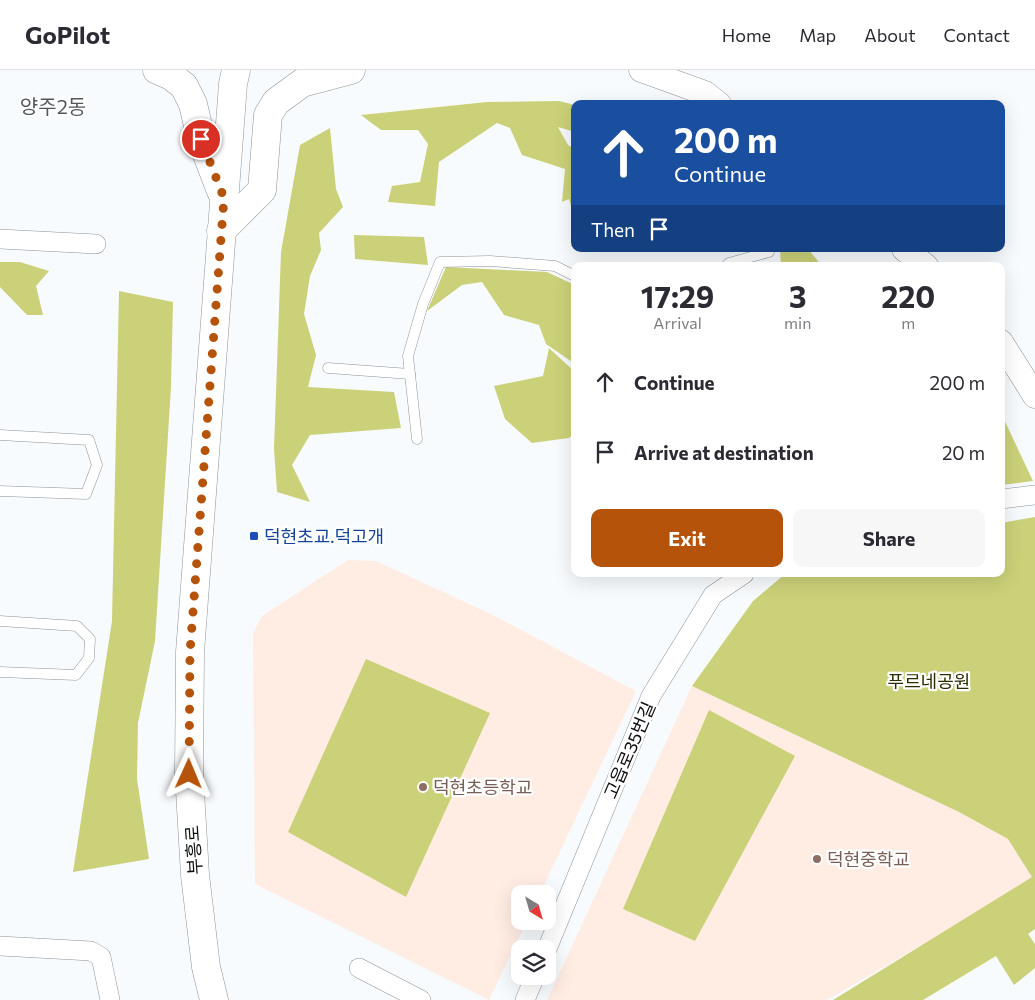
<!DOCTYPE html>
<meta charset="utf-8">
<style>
body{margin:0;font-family:Commissioner,"Noto Sans KR",sans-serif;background:#f7f7f7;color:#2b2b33;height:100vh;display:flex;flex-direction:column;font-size:19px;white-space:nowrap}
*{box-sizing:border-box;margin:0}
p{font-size:16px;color:#7c7c81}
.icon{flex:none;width:28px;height:28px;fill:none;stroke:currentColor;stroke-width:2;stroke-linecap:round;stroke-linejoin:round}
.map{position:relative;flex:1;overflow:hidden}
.panel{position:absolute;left:571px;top:192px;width:434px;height:315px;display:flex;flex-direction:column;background:#fff;border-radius:10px;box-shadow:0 5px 20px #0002}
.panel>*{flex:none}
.top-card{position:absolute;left:571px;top:30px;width:434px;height:152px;border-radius:10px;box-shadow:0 5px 20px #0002;background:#1a4fa0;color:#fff;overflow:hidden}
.needle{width:32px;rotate:143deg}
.buttons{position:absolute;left:511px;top:815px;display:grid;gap:10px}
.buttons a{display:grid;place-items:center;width:45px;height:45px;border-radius:10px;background:#fff;box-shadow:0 5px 20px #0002;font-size:25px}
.pin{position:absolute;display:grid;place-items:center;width:42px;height:42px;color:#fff;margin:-21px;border:2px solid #fff;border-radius:50%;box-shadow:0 1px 5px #0007}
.me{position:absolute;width:55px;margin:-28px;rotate:1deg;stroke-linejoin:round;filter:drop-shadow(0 0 4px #0008)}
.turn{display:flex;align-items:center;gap:18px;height:105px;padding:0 20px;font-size:22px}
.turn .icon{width:65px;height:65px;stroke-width:2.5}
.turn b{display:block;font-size:35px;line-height:42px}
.then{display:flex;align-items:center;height:48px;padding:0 20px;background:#0003;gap:10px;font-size:19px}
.eta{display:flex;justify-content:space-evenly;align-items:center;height:85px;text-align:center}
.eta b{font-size:30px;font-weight:700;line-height:35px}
.action{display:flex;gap:10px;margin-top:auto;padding:10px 20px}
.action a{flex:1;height:58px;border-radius:10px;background:#b45309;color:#fff;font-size:20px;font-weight:700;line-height:58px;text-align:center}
.action a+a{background:#f7f7f7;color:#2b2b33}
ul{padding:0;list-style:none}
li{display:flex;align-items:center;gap:15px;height:70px;padding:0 20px}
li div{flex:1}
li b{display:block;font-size:19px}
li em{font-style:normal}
header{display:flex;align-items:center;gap:30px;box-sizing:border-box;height:70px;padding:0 25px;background:#fff;border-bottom:1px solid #e1e1e2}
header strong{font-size:24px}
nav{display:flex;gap:28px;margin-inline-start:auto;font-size:18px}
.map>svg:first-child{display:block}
.education{fill:#ffece3}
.green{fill:#cbd178}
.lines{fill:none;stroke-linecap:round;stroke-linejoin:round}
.service-casing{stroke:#8d939a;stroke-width:11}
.minor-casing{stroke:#8d939a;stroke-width:20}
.tertiary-casing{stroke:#8d939a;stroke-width:25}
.secondary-casing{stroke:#8d939a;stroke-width:29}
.service{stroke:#fff;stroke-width:10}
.minor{stroke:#fff;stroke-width:19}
.tertiary{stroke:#fff;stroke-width:24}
.secondary{stroke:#fff;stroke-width:28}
.route{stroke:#b45309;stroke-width:9;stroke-dasharray:0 16.2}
.transit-dot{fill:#1a4fb4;stroke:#fff;stroke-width:2}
.education-dot{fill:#8d6e63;stroke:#fff;stroke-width:2}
.labels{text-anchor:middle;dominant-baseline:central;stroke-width:4.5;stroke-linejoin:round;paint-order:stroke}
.transit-label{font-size:18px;fill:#164399;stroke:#fff;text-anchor:start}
.park-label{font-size:18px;fill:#2d2f02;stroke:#fff}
.street-label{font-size:18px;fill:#0b0d10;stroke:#fff}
.education-label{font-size:18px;fill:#785e54;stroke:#fff;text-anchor:start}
.quarter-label{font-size:20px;fill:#53585f;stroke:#fff}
</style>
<header>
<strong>GoPilot</strong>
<nav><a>Home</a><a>Map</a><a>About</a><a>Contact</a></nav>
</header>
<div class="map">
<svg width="1035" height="930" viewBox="0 0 1035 930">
<rect width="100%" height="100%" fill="#f8fbfe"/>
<!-- education -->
<g class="education">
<polygon points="348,490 376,491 493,545 636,621 540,824 520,824 520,851 527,851 489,930 255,814 253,563 262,546"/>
<polygon points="692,616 959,742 1008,769 1034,810 827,930 547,930"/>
</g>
<!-- green -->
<g class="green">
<polygon points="559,31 575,35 575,62 558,57 568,75 575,79 575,150 569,129 562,132 565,99 522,85 510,58 497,53 439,92 435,136 388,132 392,116 420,112 428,74 418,60 381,60 361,45 487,32"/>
<polygon points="330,58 336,119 343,137 319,163 321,180 310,206 304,244 316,285 308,317 394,322 401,358 310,365 292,395 310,432 277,422 274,379 281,182 300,75"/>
<polygon points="354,165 424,167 428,195 355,189"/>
<polygon points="780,179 808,179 822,196 781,196"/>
<polygon points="0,192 20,192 49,201 36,216 43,245 27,245 0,217"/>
<polygon points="446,197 547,202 575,215 575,294 546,274 539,255 504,245 482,212 462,215 427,241"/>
<polygon points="119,221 173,232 171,317 155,571 138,653 137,709 149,789 73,802 112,551"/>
<polygon points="549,278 575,302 575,362 569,368 532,373 505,349 494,316 543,306"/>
<polygon points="1001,343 1033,411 1001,415"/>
<polygon points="1035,447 1035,859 1028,864 1035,874 1035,898 1014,915 996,886 923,930 833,930 1032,807 1008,769 959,742 692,616 753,531 785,504 1001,504 1001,453"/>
<polygon points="366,589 490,643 406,827 288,762"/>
<polygon points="709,640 795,686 695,871 623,839"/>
</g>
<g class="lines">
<!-- service casing -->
<g class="service-casing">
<g id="service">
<polyline points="726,196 729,193 769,182"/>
<polyline points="328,298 410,304"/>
<polyline points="0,365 89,370 97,395 86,424 0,421"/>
<polyline points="417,369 408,286 423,234 440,192 490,191 555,196 575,206"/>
<polyline points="0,551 77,556 90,569 89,588 76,605 0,602"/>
</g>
</g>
<!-- minor casing -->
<g class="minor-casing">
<g id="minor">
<polyline points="0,169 96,174"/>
<polyline points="1001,429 1035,425"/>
<polyline points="0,876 91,881 101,887 110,930"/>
<polyline points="547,879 651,626 713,525 744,504"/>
<polyline points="359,898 421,930"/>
<polyline points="525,930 535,906"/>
</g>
</g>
<!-- tertiary casing -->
<g class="tertiary-casing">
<g id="tertiary">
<polyline points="641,0 705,23 719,34"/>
<polyline points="904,179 926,196"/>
<polyline points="1001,272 1035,326"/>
</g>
</g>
<!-- secondary casing -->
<g class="secondary-casing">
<g id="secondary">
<polyline points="157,0 171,6 184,16 193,34 201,69 221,121"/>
<polyline points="221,161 262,120 268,45 276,32 302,13 351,0"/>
<polyline points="214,930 206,897 195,805 189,704 190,582 233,14 236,0"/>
</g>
</g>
<!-- service -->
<use href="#service" class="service"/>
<!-- minor -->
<use href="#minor" class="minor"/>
<!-- tertiary -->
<use href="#tertiary" class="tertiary"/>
<!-- secondary -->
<use href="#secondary" class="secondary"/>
</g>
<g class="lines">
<!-- route -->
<polyline class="route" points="189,704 190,582 224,128 201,69"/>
</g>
<!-- markers -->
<rect class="transit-dot" x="249" y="461" width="10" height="10" rx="2.5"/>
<g class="education-dot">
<circle cx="423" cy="717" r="5"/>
<circle cx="817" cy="789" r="5"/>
</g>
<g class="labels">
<!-- transit labels -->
<g class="transit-label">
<text x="264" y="466">덕현초교.덕고개</text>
</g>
<!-- park labels -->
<g class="park-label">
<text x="929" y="611">푸르네공원</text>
</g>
<!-- street labels -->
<g class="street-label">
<text transform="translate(629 680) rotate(-67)">고읍로35번길</text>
<text transform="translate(193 780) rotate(-94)">부흥로</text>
</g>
<!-- education labels -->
<g class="education-label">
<text x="433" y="717">덕현초등학교</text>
<text x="827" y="789">덕현중학교</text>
</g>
<!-- quarter labels -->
<g class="quarter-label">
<text x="53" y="36">양주2동</text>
</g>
</g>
</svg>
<div class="buttons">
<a><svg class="needle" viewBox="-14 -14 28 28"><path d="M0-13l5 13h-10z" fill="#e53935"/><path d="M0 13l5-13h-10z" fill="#7c7c81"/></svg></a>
<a><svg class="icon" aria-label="layers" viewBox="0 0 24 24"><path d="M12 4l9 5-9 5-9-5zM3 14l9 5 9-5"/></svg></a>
</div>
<div class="pin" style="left:201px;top:69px;background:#d93025"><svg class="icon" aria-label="arrive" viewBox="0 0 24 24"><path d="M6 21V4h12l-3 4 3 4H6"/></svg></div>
<svg class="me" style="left:189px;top:704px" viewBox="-20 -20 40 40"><path d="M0-17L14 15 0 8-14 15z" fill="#b45309" stroke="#fff" stroke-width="4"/></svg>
<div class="top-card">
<div class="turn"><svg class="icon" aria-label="ahead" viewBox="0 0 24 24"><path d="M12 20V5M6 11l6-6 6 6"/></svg><div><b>200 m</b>Continue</div></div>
<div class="then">Then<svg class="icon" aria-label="arrive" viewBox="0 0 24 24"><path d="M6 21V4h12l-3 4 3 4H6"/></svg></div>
</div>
<section class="panel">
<div class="eta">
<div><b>17:29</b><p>Arrival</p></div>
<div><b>3</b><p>min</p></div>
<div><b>220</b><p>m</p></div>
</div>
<ul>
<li><svg class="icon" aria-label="ahead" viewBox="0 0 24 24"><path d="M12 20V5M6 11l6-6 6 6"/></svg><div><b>Continue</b></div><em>200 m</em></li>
<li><svg class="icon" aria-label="arrive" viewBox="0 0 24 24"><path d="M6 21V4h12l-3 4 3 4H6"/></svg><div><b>Arrive at destination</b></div><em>20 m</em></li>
</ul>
<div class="action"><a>Exit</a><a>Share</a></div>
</section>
</div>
